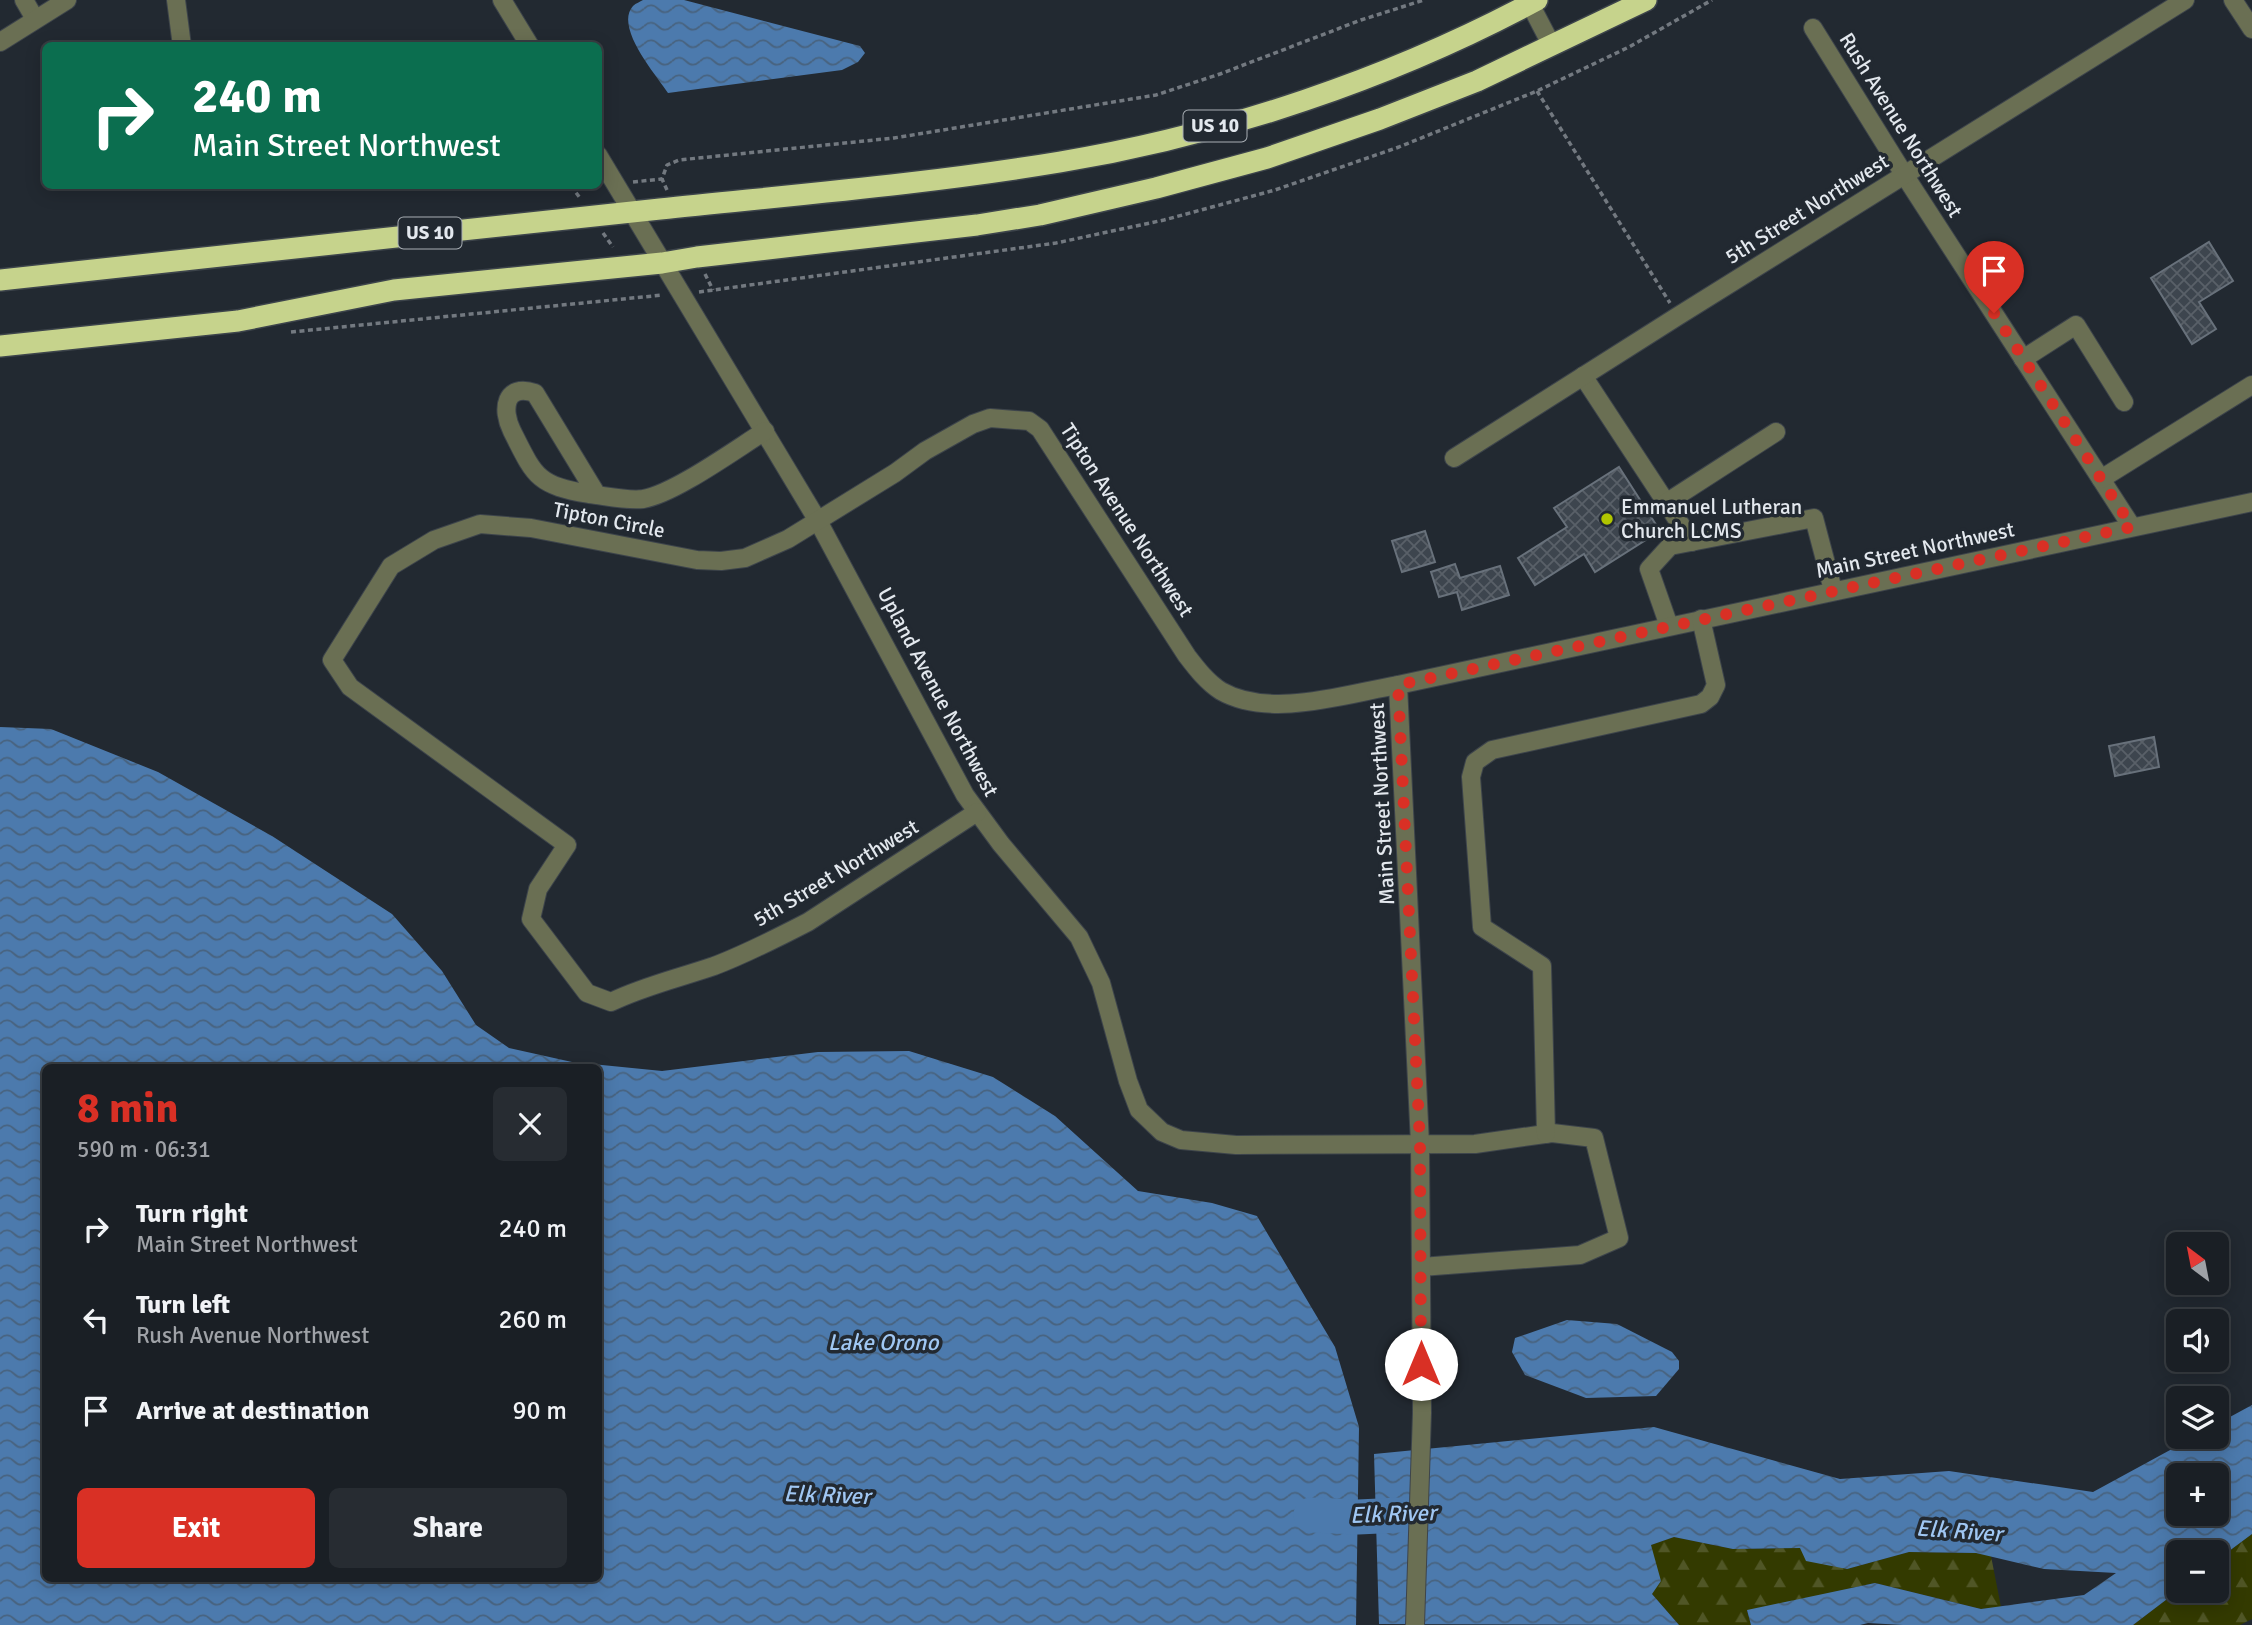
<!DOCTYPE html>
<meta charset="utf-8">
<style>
body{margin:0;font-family:Signika,sans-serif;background:#272c32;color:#f1f3f6;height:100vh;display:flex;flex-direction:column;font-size:26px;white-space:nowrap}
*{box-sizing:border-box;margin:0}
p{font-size:23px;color:#9fa2a7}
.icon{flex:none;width:38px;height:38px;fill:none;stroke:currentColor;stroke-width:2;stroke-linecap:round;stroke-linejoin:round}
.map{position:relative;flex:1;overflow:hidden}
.panel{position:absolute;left:42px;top:1064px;width:560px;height:518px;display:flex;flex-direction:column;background:#1a1f25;border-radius:10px;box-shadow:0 4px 18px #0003,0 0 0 2px #383d42}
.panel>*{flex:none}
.hud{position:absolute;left:42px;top:42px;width:560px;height:147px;border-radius:10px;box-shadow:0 4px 18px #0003,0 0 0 2px #383d42;background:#0b6e4f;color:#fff;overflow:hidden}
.needle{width:46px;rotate:328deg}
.fabs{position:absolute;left:2166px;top:1232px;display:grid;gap:14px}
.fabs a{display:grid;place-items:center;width:63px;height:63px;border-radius:10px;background:#1a1f25;box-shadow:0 4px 18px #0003,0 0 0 2px #383d42;font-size:35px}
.pin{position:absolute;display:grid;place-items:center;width:60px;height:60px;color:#fff;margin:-72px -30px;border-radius:50% 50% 50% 0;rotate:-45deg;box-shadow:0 0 7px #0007}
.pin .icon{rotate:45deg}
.me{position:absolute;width:77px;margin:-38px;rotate:0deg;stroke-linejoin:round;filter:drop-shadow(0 0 5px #0008)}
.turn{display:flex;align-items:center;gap:24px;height:147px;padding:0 35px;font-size:32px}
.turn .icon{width:91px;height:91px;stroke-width:2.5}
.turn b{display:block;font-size:49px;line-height:60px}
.round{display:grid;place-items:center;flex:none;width:74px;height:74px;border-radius:10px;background:#272c32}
.overview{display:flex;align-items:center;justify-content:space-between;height:119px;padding:0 35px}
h1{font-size:42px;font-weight:800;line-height:52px;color:#d93025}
.button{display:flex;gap:14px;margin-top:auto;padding:14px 35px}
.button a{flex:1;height:80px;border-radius:10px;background:#d93025;color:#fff;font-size:28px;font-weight:800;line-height:80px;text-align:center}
.button a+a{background:#272c32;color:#f1f3f6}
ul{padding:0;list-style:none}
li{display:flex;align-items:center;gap:21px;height:91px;padding:0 35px}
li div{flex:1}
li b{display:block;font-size:26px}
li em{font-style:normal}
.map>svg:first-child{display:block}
.forest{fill:url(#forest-firs)}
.water{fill:url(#water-waves);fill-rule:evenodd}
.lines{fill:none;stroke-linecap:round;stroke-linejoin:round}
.river{stroke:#4c7aad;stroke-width:35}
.building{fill:url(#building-cross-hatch);stroke:#68717b;stroke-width:2}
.minor-casing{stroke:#3d444b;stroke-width:20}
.highway-casing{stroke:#3d444b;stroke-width:24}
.path{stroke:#737980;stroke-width:3.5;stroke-dasharray:5 3.5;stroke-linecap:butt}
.minor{stroke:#6a6f53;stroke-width:18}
.highway{stroke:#c6d38c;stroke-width:21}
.route{stroke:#d93025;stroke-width:12;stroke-dasharray:0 21.6}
.poi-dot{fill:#b0c500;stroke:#222931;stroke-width:2.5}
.labels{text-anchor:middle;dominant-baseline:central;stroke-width:7;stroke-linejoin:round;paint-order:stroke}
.shield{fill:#222931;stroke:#a9afb5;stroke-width:2}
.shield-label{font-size:19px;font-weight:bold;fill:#e3e8ee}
.street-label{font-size:21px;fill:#e3e8ee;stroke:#222931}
.poi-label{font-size:21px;fill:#e3e8ee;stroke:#222931;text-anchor:start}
.water-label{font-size:23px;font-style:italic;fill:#a0c7f3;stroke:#222931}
</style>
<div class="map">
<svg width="2252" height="1625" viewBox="0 0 2252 1625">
<defs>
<pattern id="forest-firs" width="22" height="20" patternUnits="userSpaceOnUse" patternTransform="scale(1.75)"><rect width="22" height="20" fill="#333a00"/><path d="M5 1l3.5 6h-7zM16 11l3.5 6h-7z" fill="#505626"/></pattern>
<pattern id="water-waves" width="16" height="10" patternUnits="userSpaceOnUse" patternTransform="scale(1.75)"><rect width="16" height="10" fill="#4c7aad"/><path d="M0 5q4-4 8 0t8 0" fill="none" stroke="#48637f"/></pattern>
<pattern id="building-cross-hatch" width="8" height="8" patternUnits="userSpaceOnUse" patternTransform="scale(1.75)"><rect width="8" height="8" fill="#3d454e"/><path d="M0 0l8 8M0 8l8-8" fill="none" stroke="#596068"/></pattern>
</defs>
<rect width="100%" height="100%" fill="#222931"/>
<!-- forest -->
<g class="forest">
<polygon points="2252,1534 2252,1619 2240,1625 2133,1625 2179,1590 2217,1591 2217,1560"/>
<polygon points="1674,1537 1733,1549 1801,1548 1847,1569 1909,1552 1976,1553 1991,1556 2001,1607 1981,1609 1875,1583 1747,1611 1751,1625 1679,1625 1652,1594 1651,1545"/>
</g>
<!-- water -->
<g class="water">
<path d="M643,0H684L860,46L865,53L858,62L842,70L668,93C656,75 614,27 633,6C636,3 640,2 643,0Z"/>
<path d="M0,727L51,729L158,772L272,836L392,914L442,971L476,1025L509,1048L572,1062L662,1071L818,1052L909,1051L993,1077L1055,1116L1138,1191L1212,1203L1257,1216L1335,1347L1359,1427L1356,1625H0ZM46,1068H598V1578H46Z"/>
<polygon points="1567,1320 1617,1324 1672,1352 1679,1361 1679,1369 1656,1396 1586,1398 1525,1375 1512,1352 1515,1338"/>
<path d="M2252,1405V1534L2217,1560V1552H2179V1590L2133,1625H1903L1868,1623L1860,1625H1751L1747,1610L1875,1583L1981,1609L2084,1595L2116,1573L2044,1569L1976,1553L1909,1552L1847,1569L1806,1561L1800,1548L1733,1549L1674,1537L1651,1545L1661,1581L1652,1594L1679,1625L1379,1624L1374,1454L1654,1427L1840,1479L1949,1471L2093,1492L2194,1437H2217V1424ZM2179,1475H2217V1514H2179Z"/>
</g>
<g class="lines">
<!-- river -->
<polyline class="river" points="1311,1515 1358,1517 1422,1514"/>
</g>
<!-- building -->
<g class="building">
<polygon points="2209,242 2233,281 2199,302 2216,329 2192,344 2151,278"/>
<polygon points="1619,467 1660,531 1595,572 1584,554 1535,585 1518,558 1567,527 1554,508"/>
<polygon points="1425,531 1435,562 1402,572 1392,541"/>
<polygon points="1455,564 1460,578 1500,566 1509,595 1462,610 1457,592 1439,597 1431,572"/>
<polygon points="2154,737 2159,767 2115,776 2109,746"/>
</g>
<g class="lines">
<!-- minor casing -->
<g class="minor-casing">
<g id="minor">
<polyline points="24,0 35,19"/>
<polyline points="176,0 182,46"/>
<polyline points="502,0 530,46"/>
<polyline points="1528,0 1552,46"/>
<polyline points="2233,0 2252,29"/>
<polyline points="1813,28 1905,176 2132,527"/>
<polyline points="0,42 67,0"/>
<polyline points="598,155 818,521 965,795 1001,844 1079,937 1101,983 1128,1081 1139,1110 1162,1132 1181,1140 1236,1145 1475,1144 1552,1133 1594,1138 1619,1238 1580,1255 1421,1267"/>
<polyline points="2023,359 2076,325 2124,402"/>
<polyline points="1583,376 1692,542"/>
<polyline points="1454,458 1678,316 2185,0"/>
<polyline points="2101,479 2252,385"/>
<path d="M597,495L535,393C505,383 501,409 512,431C535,477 537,485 589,494C606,496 627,501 643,499C674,494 736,449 765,431"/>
<polyline points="1666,503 1776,432"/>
<polyline points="1669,626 1649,569 1670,546 1814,518 1833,590"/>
<polyline points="1398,685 1420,1144 1422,1413 1415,1625"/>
<path d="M977,812L808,922C777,938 746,954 714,966C679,978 644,986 611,1002L587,993L531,919L538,889L567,845L350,687L332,660L391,566L434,540L480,524L531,528L697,560L721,561L745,558L788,539L895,473L925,451L973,424L990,418L1029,421L1040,429L1187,656C1197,669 1207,682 1221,691C1270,719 1346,694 1398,685L2252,502"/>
<polyline points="1546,1134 1542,966 1482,927 1471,777 1475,762 1492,750 1701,704 1710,697 1716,685 1701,619"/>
</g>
</g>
<!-- highway casing -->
<g class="highway-casing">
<g id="highway">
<path d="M0,280C220,255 440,233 660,209C793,195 928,184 1060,162C1223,135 1392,78 1537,0"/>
<polyline points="0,346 238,321 394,290 662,263 697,257 977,225 1040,215 1156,188 1267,158 1380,119 1477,81 1646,0"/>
</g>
</g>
<!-- path -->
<g class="path">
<polyline points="1537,91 1670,303"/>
<polyline points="633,182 662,179"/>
<polyline points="571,186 580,198"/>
<polyline points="573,187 596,186"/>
<polyline points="667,190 662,179 667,165 679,160 894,138 1156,95 1220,74 1361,20 1424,0"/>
<polyline points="603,233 613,247"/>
<polyline points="705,274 713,290"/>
<polyline points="699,292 1056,243 1164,220 1275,190 1399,147 1537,91 1629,47 1712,0"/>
<polyline points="291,332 663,295"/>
</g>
<!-- minor -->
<use href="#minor" class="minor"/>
<!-- highway -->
<use href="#highway" class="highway"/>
</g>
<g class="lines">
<!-- route -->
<polyline class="route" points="1421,1364 1420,1144 1398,685 2132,527 1994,313"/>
</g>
<!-- markers -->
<circle class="poi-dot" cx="1607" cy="519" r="7"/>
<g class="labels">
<!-- shield labels -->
<g class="shield">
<rect x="1183.5" y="110.5" width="63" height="31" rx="5"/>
<rect x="398.5" y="217.5" width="63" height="31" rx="5"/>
</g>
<g class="shield-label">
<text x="1215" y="126">US 10</text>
<text x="430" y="233">US 10</text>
</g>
<!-- street labels -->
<g class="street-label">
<text transform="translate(1901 125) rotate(58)">Rush Avenue Northwest</text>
<text transform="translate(1807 209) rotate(-32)">5th Street Northwest</text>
<text transform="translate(609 520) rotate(11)">Tipton Circle</text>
<text transform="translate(1127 520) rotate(57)">Tipton Avenue Northwest</text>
<text transform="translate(1915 550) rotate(-12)">Main Street Northwest</text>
<text transform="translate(938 692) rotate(62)">Upland Avenue Northwest</text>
<text transform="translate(1382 804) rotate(-93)">Main Street Northwest</text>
<text transform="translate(836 873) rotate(-31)">5th Street Northwest</text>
</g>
<!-- poi labels -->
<g class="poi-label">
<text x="1621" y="507">Emmanuel Lutheran<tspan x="1621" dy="24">Church LCMS</tspan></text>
</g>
<!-- water labels -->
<g class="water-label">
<text x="883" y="1342">Lake Orono</text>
<text transform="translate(827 1495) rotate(2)">Elk River</text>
<text transform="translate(1393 1514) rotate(-2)">Elk River</text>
<text transform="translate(1959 1531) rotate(4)">Elk River</text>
</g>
</g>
</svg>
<div class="fabs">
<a><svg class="needle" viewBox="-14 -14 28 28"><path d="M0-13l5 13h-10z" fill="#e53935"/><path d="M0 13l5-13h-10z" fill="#9fa2a7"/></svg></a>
<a><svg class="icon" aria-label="sound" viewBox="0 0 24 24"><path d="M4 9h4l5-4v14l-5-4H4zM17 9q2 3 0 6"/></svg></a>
<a><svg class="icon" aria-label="layers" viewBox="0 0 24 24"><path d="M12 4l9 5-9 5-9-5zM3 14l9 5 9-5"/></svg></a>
<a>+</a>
<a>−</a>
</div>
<div class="pin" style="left:1994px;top:313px;background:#d93025"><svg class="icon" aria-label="arrive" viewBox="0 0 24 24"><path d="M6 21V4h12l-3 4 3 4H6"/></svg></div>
<svg class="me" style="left:1421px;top:1364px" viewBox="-20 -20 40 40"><circle r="19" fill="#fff"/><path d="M0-13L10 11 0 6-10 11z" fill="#d93025"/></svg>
<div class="hud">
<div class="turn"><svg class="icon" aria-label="right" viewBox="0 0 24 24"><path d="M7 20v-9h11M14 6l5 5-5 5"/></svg><div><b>240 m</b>Main Street Northwest</div></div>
</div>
<section class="panel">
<div class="overview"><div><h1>8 min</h1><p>590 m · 06:31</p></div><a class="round"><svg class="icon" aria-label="close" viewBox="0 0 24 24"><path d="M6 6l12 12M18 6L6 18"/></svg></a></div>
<ul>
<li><svg class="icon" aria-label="right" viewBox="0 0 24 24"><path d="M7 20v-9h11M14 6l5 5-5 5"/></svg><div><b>Turn right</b><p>Main Street Northwest</p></div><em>240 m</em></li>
<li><svg class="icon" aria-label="left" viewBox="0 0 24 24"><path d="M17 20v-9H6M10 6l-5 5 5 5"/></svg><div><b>Turn left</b><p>Rush Avenue Northwest</p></div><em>260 m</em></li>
<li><svg class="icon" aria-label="arrive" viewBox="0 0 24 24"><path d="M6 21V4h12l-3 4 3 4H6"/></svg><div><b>Arrive at destination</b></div><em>90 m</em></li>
</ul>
<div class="button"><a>Exit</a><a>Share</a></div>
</section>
</div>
